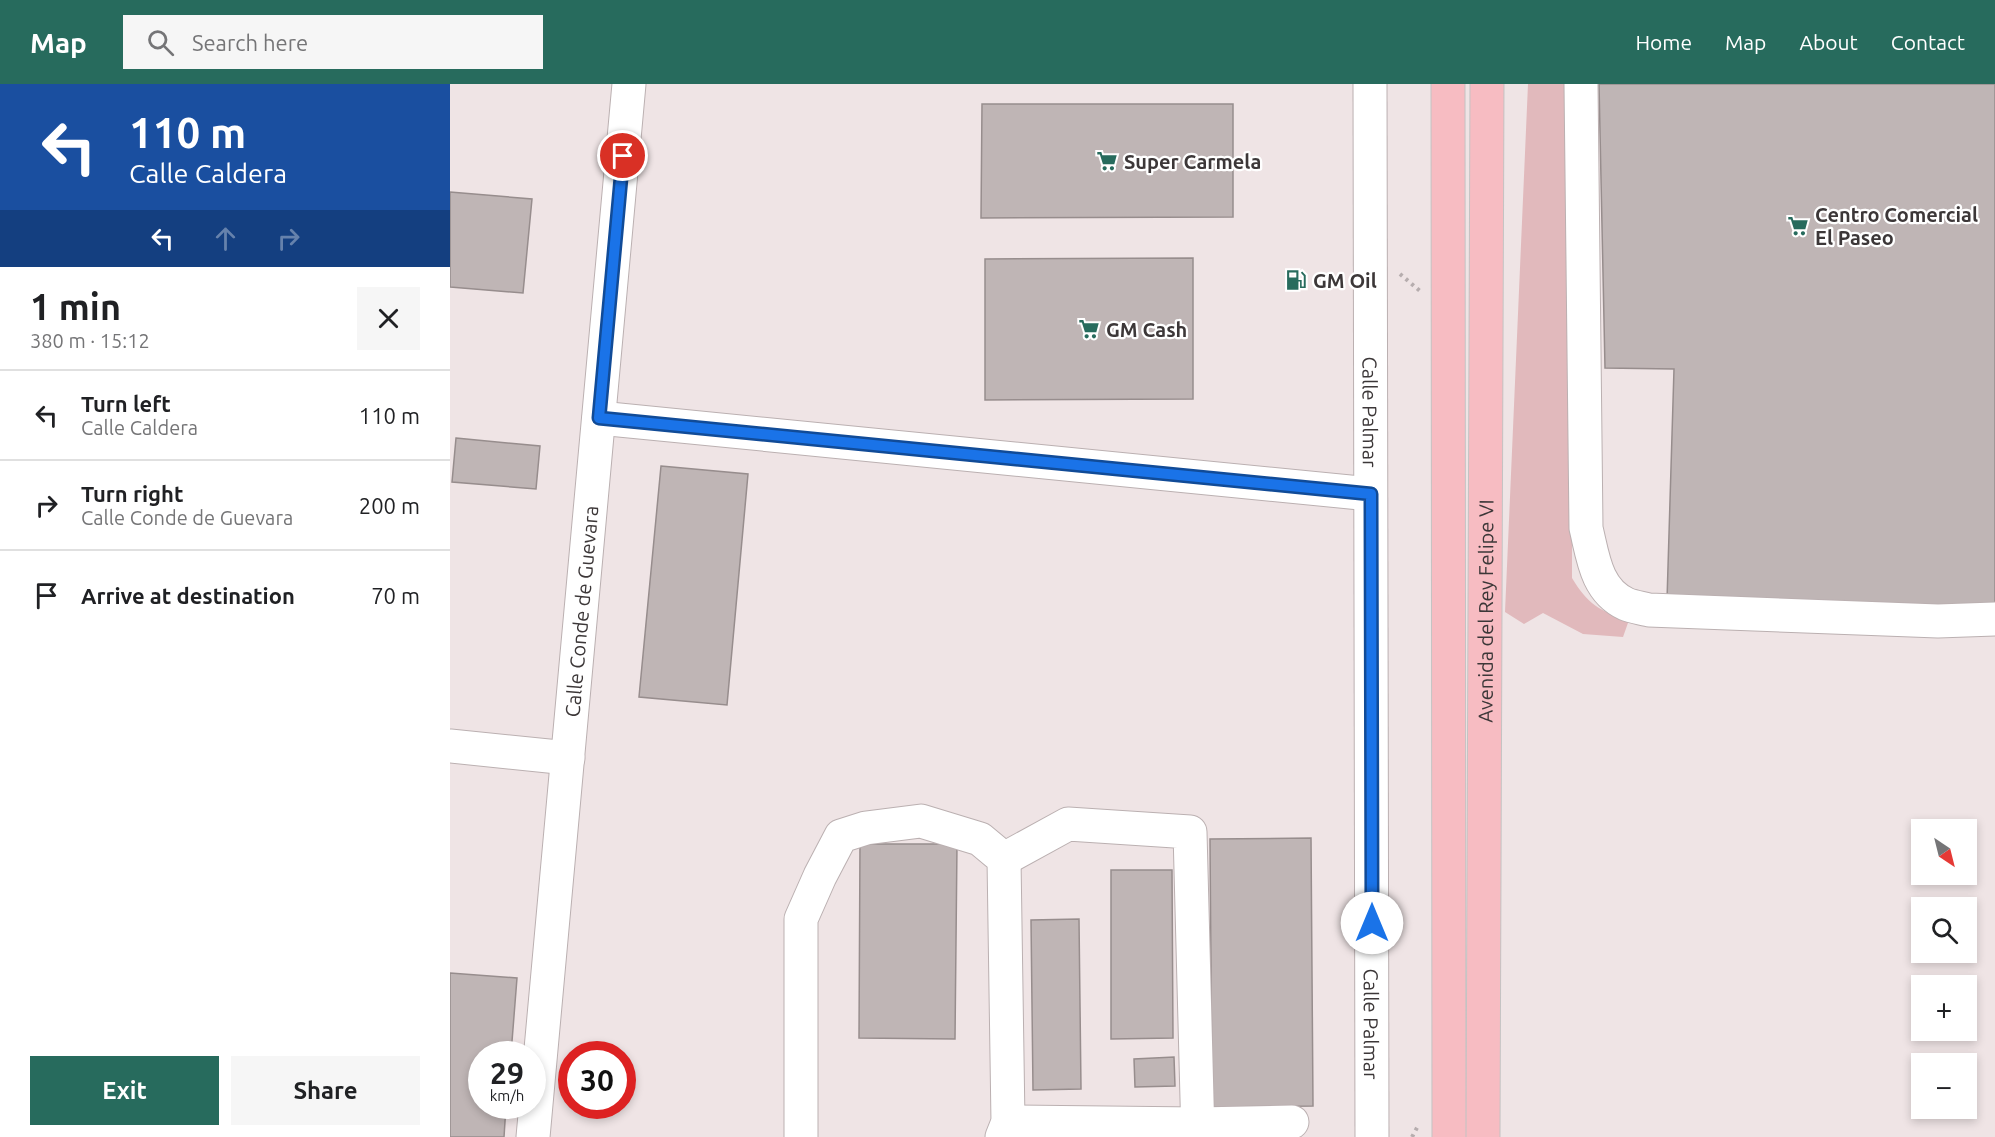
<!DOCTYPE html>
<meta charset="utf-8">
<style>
body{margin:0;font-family:Ubuntu,sans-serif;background:#f6f6f6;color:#202124;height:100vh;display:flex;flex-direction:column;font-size:22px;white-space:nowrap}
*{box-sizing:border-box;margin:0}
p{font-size:20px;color:#757577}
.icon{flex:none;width:33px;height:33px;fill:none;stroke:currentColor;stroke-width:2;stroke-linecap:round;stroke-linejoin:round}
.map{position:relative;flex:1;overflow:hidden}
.drawer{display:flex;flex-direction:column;background:#fff;width:450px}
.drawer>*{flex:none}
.banner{background:#1a4fa0;color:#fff;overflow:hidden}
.needle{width:39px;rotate:145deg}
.buttons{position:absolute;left:1461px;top:735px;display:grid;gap:12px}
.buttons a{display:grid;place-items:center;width:66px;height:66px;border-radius:0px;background:#fff;box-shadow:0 3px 9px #0003;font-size:30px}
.speed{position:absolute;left:18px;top:957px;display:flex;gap:12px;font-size:30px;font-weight:700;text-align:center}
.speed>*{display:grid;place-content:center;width:78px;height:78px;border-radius:50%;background:#fff;box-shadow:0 3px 9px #0003;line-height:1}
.speed small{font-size:15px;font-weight:400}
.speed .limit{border:9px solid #d22;background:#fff;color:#111}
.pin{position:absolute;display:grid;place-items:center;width:51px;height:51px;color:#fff;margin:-26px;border:3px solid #fff;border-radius:50%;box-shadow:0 2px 6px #0007}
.me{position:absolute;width:66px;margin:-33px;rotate:0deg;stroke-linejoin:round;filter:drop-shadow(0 0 4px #0008)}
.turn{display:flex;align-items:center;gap:21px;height:126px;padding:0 30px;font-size:27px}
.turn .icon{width:78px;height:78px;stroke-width:2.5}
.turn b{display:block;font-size:42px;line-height:51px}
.lanes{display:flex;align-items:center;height:57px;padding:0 30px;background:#0003;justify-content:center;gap:30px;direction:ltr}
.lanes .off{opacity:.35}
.round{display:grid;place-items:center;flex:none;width:63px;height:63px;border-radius:0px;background:#f6f6f6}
.headline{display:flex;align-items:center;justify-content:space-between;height:102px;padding:0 30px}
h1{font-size:36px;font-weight:600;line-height:45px}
.primary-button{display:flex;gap:12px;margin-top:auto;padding:12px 30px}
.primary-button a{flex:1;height:69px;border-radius:0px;background:#276b5d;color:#fff;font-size:24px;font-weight:600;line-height:69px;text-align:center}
.primary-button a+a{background:#f6f6f6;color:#202124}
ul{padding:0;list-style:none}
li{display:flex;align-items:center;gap:18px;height:90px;padding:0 30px;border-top:2px solid #e0e0e0}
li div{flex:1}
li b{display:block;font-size:22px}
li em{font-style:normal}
header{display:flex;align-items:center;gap:36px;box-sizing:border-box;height:84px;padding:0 30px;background:#276b5d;color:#fff}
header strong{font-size:28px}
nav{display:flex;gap:33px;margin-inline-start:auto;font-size:21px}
.search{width:420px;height:54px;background:#f6f6f6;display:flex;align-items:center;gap:15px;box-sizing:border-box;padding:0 21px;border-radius:0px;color:#757577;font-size:22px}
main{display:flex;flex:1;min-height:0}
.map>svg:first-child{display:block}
.green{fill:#e1b9bc}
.building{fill:#bfb5b5;stroke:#978d8d;stroke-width:1.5}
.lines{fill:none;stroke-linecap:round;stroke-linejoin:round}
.minor-casing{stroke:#bbb0b1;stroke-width:35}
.major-casing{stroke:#c4c3c3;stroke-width:35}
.path{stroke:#b6adae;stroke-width:4;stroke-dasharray:3 4.5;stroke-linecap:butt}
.minor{stroke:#fff;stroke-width:33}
.major{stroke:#f7bcc2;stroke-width:33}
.route-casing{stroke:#114b97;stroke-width:15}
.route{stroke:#1a73e8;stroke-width:10}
.labels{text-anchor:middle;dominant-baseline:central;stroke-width:4.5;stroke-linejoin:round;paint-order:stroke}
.poi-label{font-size:20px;font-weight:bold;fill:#3c3738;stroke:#fff;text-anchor:start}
.street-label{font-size:20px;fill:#3c3738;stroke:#fff}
</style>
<header>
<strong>Map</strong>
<div class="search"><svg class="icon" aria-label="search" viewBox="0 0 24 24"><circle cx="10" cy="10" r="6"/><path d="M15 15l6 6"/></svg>Search here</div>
<nav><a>Home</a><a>Map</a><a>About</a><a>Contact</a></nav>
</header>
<main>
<section class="drawer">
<div class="banner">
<div class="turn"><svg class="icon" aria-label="left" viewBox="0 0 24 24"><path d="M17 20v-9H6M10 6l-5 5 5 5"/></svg><div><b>110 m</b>Calle Caldera</div></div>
<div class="lanes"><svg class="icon" aria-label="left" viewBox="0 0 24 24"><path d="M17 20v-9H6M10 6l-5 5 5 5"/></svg><svg class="icon off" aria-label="ahead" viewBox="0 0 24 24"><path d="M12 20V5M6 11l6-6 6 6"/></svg><svg class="icon off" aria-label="right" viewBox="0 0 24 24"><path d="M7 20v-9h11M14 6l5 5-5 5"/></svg></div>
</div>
<div class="headline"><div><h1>1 min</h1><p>380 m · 15:12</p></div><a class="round"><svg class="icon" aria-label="close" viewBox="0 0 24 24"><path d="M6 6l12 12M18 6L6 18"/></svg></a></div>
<ul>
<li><svg class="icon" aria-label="left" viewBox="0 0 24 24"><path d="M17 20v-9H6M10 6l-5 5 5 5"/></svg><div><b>Turn left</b><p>Calle Caldera</p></div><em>110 m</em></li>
<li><svg class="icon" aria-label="right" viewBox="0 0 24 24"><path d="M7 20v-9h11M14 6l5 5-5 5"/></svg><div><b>Turn right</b><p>Calle Conde de Guevara</p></div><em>200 m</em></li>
<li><svg class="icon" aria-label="arrive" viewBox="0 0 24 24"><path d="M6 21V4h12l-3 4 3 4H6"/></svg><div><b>Arrive at destination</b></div><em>70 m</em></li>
</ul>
<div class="primary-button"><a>Exit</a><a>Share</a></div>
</section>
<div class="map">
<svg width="1545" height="1053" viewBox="0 0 1545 1053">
<rect width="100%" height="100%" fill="#efe4e5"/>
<!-- green -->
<path class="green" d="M1078,0H1122V494C1137,519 1150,528 1179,536L1173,553L1133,550L1093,529L1074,540L1055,528Z"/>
<!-- building -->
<g class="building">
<polygon points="1149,0 1545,0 1545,522 1217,516 1224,285 1155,284"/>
<polygon points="532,20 783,20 783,133 531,134"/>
<polygon points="0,108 82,115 73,209 0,203"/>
<polygon points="743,174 743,315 535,316 535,175"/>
<polygon points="6,354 90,362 86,405 2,398"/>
<polygon points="211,382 298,390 277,621 189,613"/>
<polygon points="861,754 863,1022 762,1023 760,755"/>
<polygon points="410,760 507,760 505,955 409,954"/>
<polygon points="661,786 722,786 723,954 661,955"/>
<polygon points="629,835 631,1005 583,1006 581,836"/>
<polygon points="0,889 67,894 61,970 32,970 32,1022 56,1022 54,1053 0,1053"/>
<polygon points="724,973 725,1002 685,1003 684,975"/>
</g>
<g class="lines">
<!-- minor casing -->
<g class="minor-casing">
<g id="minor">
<path id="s1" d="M920,0L922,1053"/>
<path d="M1131,0L1136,444C1143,473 1146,506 1176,520C1183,523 1192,524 1199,526L1488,537L1545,535"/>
<polyline points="149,334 920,410"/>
<polyline points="0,662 118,674"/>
<polyline points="554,775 618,740 740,748 748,1053"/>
<polyline points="558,1038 748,1040 842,1038"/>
<path id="s2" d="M83,1053L179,0"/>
<polyline points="351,1053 351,835 370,792 391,752 416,744 471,737 530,755 554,775 558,1038 552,1053"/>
</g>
</g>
<!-- major casing -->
<g class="major-casing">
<g id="major">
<polyline points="998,0 999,1053"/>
<path id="s3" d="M1033,1053L1037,0"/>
</g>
</g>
<!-- path -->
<g class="path">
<polyline points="950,190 970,207"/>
<polyline points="962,1053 969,1040"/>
</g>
<!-- minor -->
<use href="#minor" class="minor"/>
<!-- major -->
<use href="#major" class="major"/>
</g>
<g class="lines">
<!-- route casing -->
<g class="route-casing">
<polyline id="route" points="173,72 149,334 921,410 922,839"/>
</g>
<!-- route -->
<use href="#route" class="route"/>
</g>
<!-- icons -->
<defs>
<g id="supermarket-bare" transform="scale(1.62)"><path d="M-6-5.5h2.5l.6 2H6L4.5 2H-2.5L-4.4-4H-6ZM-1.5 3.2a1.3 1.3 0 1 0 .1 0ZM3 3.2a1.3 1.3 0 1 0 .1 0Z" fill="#276b5d" stroke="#fff" stroke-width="2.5" paint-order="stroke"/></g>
<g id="fuel-bare" transform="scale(1.62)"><path d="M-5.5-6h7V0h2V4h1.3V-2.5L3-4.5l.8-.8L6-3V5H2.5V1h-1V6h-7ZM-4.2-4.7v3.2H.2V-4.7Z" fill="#276b5d" stroke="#fff" stroke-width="2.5" paint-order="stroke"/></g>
</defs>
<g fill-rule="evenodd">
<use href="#supermarket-bare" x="657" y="77"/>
<use href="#supermarket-bare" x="1348" y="142"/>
<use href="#fuel-bare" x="846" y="196"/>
<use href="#supermarket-bare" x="639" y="245"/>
</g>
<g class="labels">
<!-- poi labels -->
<g class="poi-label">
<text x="674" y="77">Super Carmela</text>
<text x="1365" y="130">Centro Comercial<tspan x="1365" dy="23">El Paseo</tspan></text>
<text x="863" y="196">GM Oil</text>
<text x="656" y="245">GM Cash</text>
</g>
<!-- street labels -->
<g class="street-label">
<text stroke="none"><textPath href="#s1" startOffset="328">Calle Palmar</textPath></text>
<text stroke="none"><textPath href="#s2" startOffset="528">Calle Conde de Guevara</textPath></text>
<text stroke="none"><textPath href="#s3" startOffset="526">Avenida del Rey Felipe VI</textPath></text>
<text stroke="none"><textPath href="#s1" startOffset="940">Calle Palmar</textPath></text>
</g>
</g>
</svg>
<div class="buttons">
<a><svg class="needle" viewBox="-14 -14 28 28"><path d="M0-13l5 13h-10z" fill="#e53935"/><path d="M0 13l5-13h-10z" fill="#757577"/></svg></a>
<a><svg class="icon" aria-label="search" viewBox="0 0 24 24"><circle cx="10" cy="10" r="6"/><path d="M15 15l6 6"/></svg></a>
<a>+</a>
<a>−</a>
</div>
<div class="speed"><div>29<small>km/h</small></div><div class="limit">30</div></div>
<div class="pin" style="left:173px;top:72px;background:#d93025"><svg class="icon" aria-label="arrive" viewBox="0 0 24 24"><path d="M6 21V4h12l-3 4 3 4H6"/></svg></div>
<svg class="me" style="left:922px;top:839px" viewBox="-20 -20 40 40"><circle r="19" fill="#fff"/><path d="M0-13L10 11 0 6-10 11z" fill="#1a73e8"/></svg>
</div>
</main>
